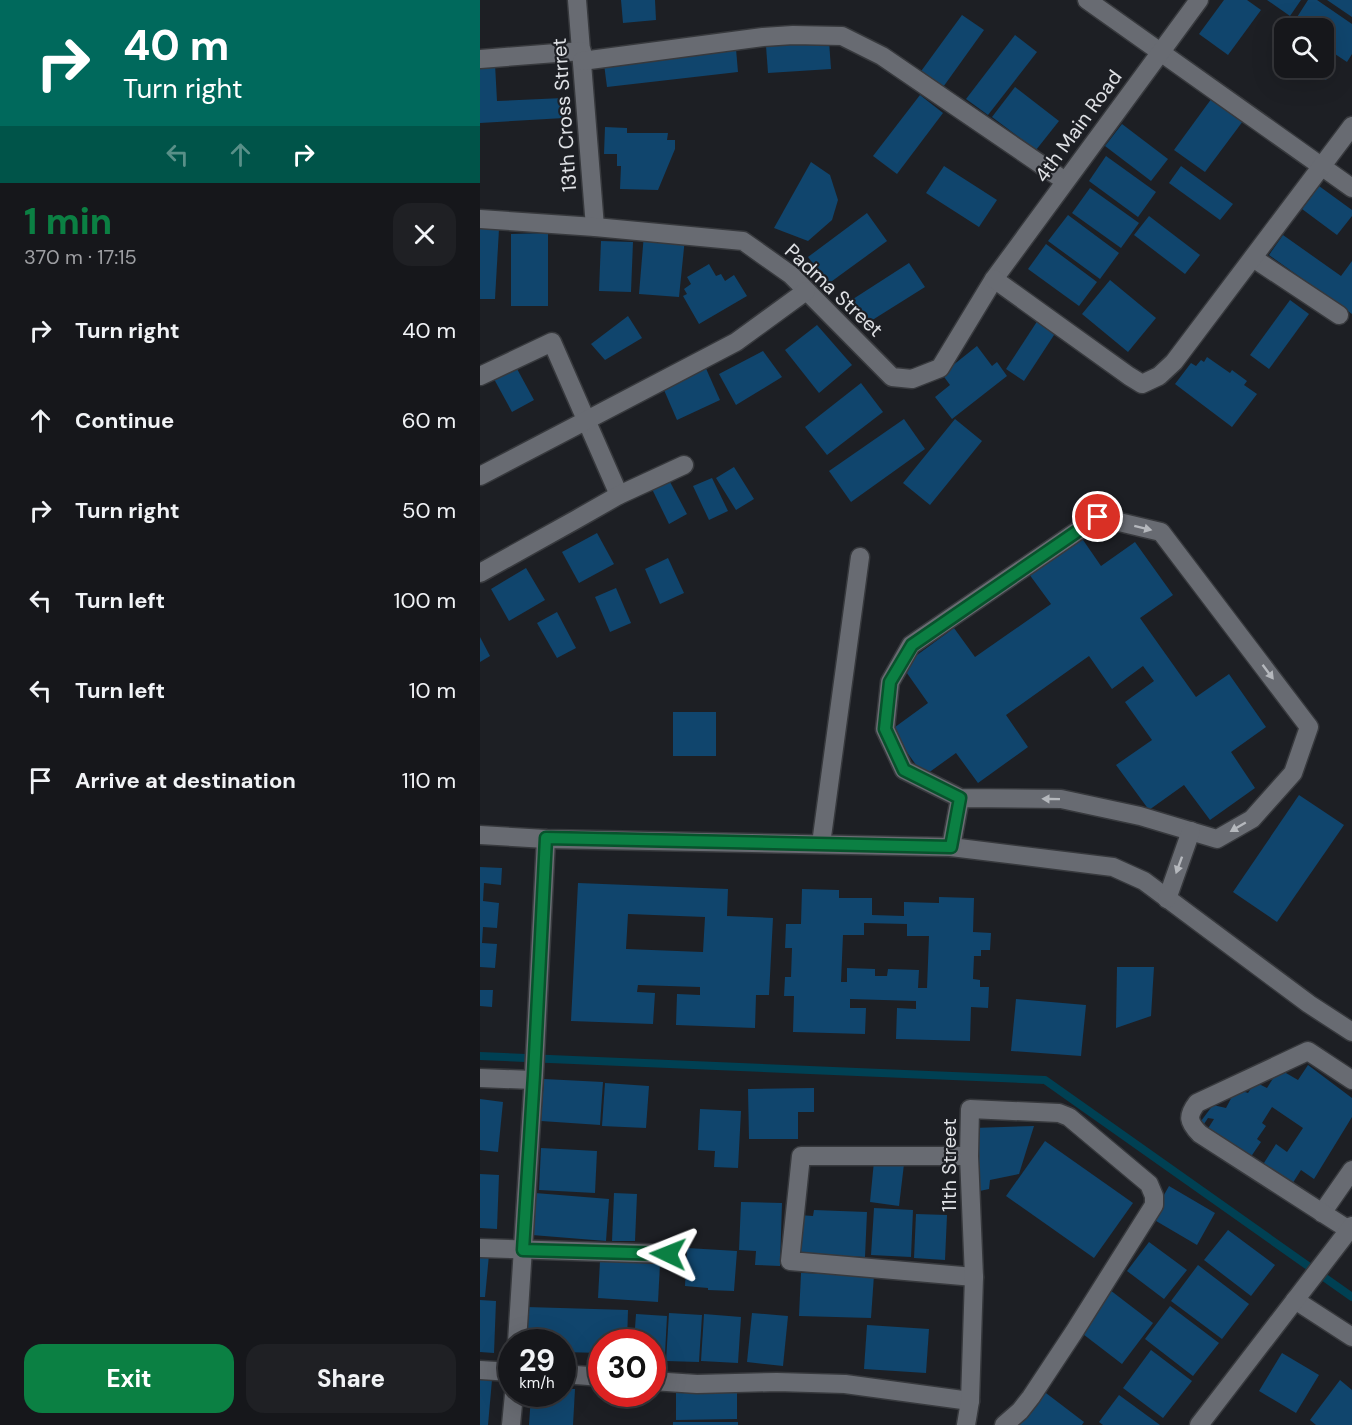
<!DOCTYPE html>
<meta charset="utf-8">
<style>
body{margin:0;font-family:"DM Sans",sans-serif;background:#1f2024;color:#f1f3f6;height:100vh;display:flex;flex-direction:column;font-size:22px;white-space:nowrap}
*{box-sizing:border-box;margin:0}
p{font-size:20px;color:#9e9fa3}
.icon{flex:none;width:33px;height:33px;fill:none;stroke:currentColor;stroke-width:2;stroke-linecap:round;stroke-linejoin:round}
.map{position:relative;flex:1;overflow:hidden}
.details{display:flex;flex-direction:column;background:#16171b;width:480px}
.details>*{flex:none}
.top-card{background:#00695c;color:#fff;overflow:hidden}
.fabs{position:absolute;left:794px;top:18px;display:grid;gap:12px}
.fabs a{display:grid;place-items:center;width:60px;height:60px;border-radius:12px;background:#16171b;box-shadow:0 6px 24px #0002,0 0 0 2px #35363a;font-size:30px}
.speed{position:absolute;left:18px;top:1329px;display:flex;gap:12px;font-size:30px;font-weight:700;text-align:center}
.speed>*{display:grid;place-content:center;width:78px;height:78px;border-radius:50%;background:#16171b;box-shadow:0 6px 24px #0002,0 0 0 2px #35363a;line-height:1}
.speed small{font-size:15px;font-weight:400}
.speed .limit{border:9px solid #d22;background:#fff;color:#111}
.pin{position:absolute;display:grid;place-items:center;width:51px;height:51px;color:#fff;margin:-26px;border:3px solid #fff;border-radius:50%;box-shadow:0 2px 6px #0007}
.me{position:absolute;width:66px;margin:-33px;rotate:272deg;stroke-linejoin:round;filter:drop-shadow(0 0 4px #0008)}
.turn{display:flex;align-items:center;gap:21px;height:126px;padding:0 24px;font-size:27px}
.turn .icon{width:78px;height:78px;stroke-width:2.5}
.turn b{display:block;font-size:42px;line-height:51px}
.lanes{display:flex;align-items:center;height:57px;padding:0 24px;background:#0003;justify-content:center;gap:30px;direction:ltr}
.lanes .off{opacity:.35}
.round{display:grid;place-items:center;flex:none;width:63px;height:63px;border-radius:18px;background:#1f2024}
.head{display:flex;align-items:center;justify-content:space-between;height:102px;padding:0 24px}
h1{font-size:36px;font-weight:800;line-height:45px;color:#0b8043}
.primary-button{display:flex;gap:12px;margin-top:auto;padding:12px 24px}
.primary-button a{flex:1;height:69px;border-radius:18px;background:#0b8043;color:#fff;font-size:24px;font-weight:800;line-height:69px;text-align:center}
.primary-button a+a{background:#1f2024;color:#f1f3f6}
ul{padding:0;list-style:none}
li{display:flex;align-items:center;gap:18px;height:90px;padding:0 24px}
li div{flex:1}
li b{display:block;font-size:22px}
li em{font-style:normal}
main{display:flex;flex:1;min-height:0}
.map>svg:first-child{display:block}
.lines{fill:none;stroke-linecap:round;stroke-linejoin:round}
.stream{stroke:#004053;stroke-width:8}
.building{fill:#10456d;fill-rule:evenodd}
.minor-casing{stroke:#37393d;stroke-width:21}
.minor{stroke:#686b72;stroke-width:18}
.oneway{fill:#b5b8bd}
.route-casing{stroke:#07532c;stroke-width:15}
.route{stroke:#0b8043;stroke-width:10}
.labels{text-anchor:middle;dominant-baseline:central;stroke-width:4.5;stroke-linejoin:round;paint-order:stroke}
.street-label{font-size:20px;fill:#dfe1e5;stroke:#1d1f24}
</style>
<main>
<section class="details">
<div class="top-card">
<div class="turn"><svg class="icon" aria-label="right" viewBox="0 0 24 24"><path d="M7 20v-9h11M14 6l5 5-5 5"/></svg><div><b>40 m</b>Turn right</div></div>
<div class="lanes"><svg class="icon off" aria-label="left" viewBox="0 0 24 24"><path d="M17 20v-9H6M10 6l-5 5 5 5"/></svg><svg class="icon off" aria-label="ahead" viewBox="0 0 24 24"><path d="M12 20V5M6 11l6-6 6 6"/></svg><svg class="icon" aria-label="right" viewBox="0 0 24 24"><path d="M7 20v-9h11M14 6l5 5-5 5"/></svg></div>
</div>
<div class="head"><div><h1>1 min</h1><p>370 m · 17:15</p></div><a class="round"><svg class="icon" aria-label="close" viewBox="0 0 24 24"><path d="M6 6l12 12M18 6L6 18"/></svg></a></div>
<ul>
<li><svg class="icon" aria-label="right" viewBox="0 0 24 24"><path d="M7 20v-9h11M14 6l5 5-5 5"/></svg><div><b>Turn right</b></div><em>40 m</em></li>
<li><svg class="icon" aria-label="ahead" viewBox="0 0 24 24"><path d="M12 20V5M6 11l6-6 6 6"/></svg><div><b>Continue</b></div><em>60 m</em></li>
<li><svg class="icon" aria-label="right" viewBox="0 0 24 24"><path d="M7 20v-9h11M14 6l5 5-5 5"/></svg><div><b>Turn right</b></div><em>50 m</em></li>
<li><svg class="icon" aria-label="left" viewBox="0 0 24 24"><path d="M17 20v-9H6M10 6l-5 5 5 5"/></svg><div><b>Turn left</b></div><em>100 m</em></li>
<li><svg class="icon" aria-label="left" viewBox="0 0 24 24"><path d="M17 20v-9H6M10 6l-5 5 5 5"/></svg><div><b>Turn left</b></div><em>10 m</em></li>
<li><svg class="icon" aria-label="arrive" viewBox="0 0 24 24"><path d="M6 21V4h12l-3 4 3 4H6"/></svg><div><b>Arrive at destination</b></div><em>110 m</em></li>
</ul>
<div class="primary-button"><a>Exit</a><a>Share</a></div>
</section>
<div class="map">
<svg width="872" height="1425" viewBox="0 0 872 1425">
<rect width="100%" height="100%" fill="#1d1f24"/>
<g class="lines">
<!-- stream -->
<polyline class="stream" points="0,1056 565,1080 872,1297"/>
</g>
<!-- building -->
<g class="building">
<polygon points="141,0 175,0 176,20 143,23"/>
<polygon points="744,0 767,0 781,10 748,55 719,34"/>
<polygon points="787,0 821,0 810,16"/>
<polygon points="828,0 837,0 872,24 872,54 867,62 843,46 843,28 817,28 812,25"/>
<polygon points="847,0 872,0 872,17"/>
<polygon points="482,15 504,30 461,90 439,74"/>
<polygon points="535,35 557,52 508,115 486,99"/>
<polygon points="349,41 351,69 288,73 286,46"/>
<polygon points="256,49 258,72 127,87 124,64"/>
<polygon points="843,55 856,64 846,80 827,68 843,68"/>
<polygon points="15,64 17,101 83,98 84,118 0,123 0,65"/>
<polygon points="535,87 579,121 556,150 512,117"/>
<polygon points="440,95 463,113 417,174 393,156"/>
<polygon points="732,98 763,121 725,172 694,150"/>
<polygon points="642,124 688,159 671,181 625,146"/>
<polygon points="125,127 147,128 147,133 188,133 187,140 195,140 195,149 178,190 140,189 141,166 137,166 137,154 124,154"/>
<polygon points="626,156 676,192 658,217 609,181"/>
<polygon points="331,162 350,175 358,200 352,220 328,241 294,228"/>
<polygon points="464,166 517,200 499,227 446,193"/>
<polygon points="701,166 753,204 740,220 689,183"/>
<polygon points="839,186 872,210 872,216 857,235 822,209"/>
<polygon points="610,188 659,223 641,248 592,213"/>
<polygon points="387,213 407,241 348,284 328,257"/>
<polygon points="588,215 639,253 620,279 568,241"/>
<polygon points="669,216 720,255 705,274 654,235"/>
<polygon points="0,228 19,229 15,299 0,299"/>
<polygon points="68,233 68,306 31,306 31,234"/>
<polygon points="164,234 205,238 199,297 159,294"/>
<polygon points="803,235 861,276 872,261 872,314 789,255"/>
<polygon points="121,241 153,242 151,292 119,291"/>
<polygon points="566,244 617,282 599,306 548,269"/>
<polygon points="429,263 445,287 386,324 370,301"/>
<polygon points="229,264 236,276 241,274 245,281 254,275 267,296 219,324 203,296 207,294 204,289 211,284 207,277"/>
<polygon points="630,280 676,318 648,352 602,314"/>
<polygon points="810,300 829,314 789,369 770,355"/>
<polygon points="148,316 162,338 125,360 111,344"/>
<polygon points="558,320 576,332 544,381 526,369"/>
<polygon points="337,325 372,365 339,393 305,350"/>
<polygon points="497,346 512,366 517,362 527,376 472,419 455,397 470,385 462,374"/>
<polygon points="283,351 302,377 256,405 239,374"/>
<polygon points="727,357 750,373 752,370 767,381 764,385 777,394 752,427 695,384 711,363 716,366 721,360 724,362"/>
<polygon points="224,364 240,400 197,420 181,383"/>
<polygon points="36,367 54,400 32,412 14,379"/>
<polygon points="381,383 403,412 347,455 325,427"/>
<polygon points="424,419 445,449 371,502 349,471"/>
<polygon points="475,419 502,441 450,505 423,483"/>
<polygon points="254,467 274,499 256,510 236,478"/>
<polygon points="232,478 248,511 229,520 213,486"/>
<polygon points="189,480 207,514 189,524 172,489"/>
<polygon points="117,533 134,564 99,583 82,552"/>
<polygon points="601,537 621,566 655,542 693,595 660,618 716,697 749,674 786,727 751,752 775,788 730,820 704,785 669,810 636,765 672,740 645,702 674,681 663,666 632,689 609,656 526,715 548,747 498,783 476,753 444,776 411,730 448,703 422,666 474,628 495,657 571,604 549,574"/>
<polygon points="188,558 204,593 180,604 165,569"/>
<polygon points="46,568 65,600 29,621 11,589"/>
<polygon points="136,588 151,623 130,632 115,597"/>
<polygon points="77,612 96,648 77,658 57,623"/>
<polygon points="0,637 10,656 0,662"/>
<rect x="193" y="712" width="43" height="44"/>
<polygon points="819,795 864,825 797,922 753,892"/>
<polygon points="0,867 22,868 21,885 4,883 3,901 19,903 17,928 3,927 2,943 17,944 15,968 0,967"/>
<path d="M98,883L248,889L247,916L293,918L289,995H276L275,1028L196,1025L197,994L220,995V987L158,985L157,992L175,993L173,1024L91,1021ZM148,914L225,917L223,952L146,949Z"/>
<path d="M322,889L359,890V898H392V915L424,916V902L459,903V897L494,898L493,932L511,933L510,950H501V956H494L493,979L500,980V987H509L508,1008L491,1007L490,1041L416,1039L417,1008L436,1009V1001L370,999V1008H386L385,1034L313,1032L314,996H304L305,977H311L312,948H305L306,924H321ZM384,923L427,924V936H449L447,988H438L439,970L408,969L407,976H395V969L367,968V982H361L363,935H384Z"/>
<polygon points="637,967 674,967 671,1016 636,1028"/>
<polygon points="0,990 13,990 12,1007 0,1006"/>
<polygon points="536,999 606,1005 601,1056 531,1051"/>
<polygon points="828,1065 872,1098 872,1117 834,1179 821,1170 809,1189 782,1166 796,1144 807,1152 823,1128 792,1107 782,1123 786,1126 777,1139 781,1142 770,1158 727,1130 734,1119 728,1118 724,1124 721,1121 733,1105 746,1108 756,1089 768,1093 775,1082 787,1088 799,1069 818,1080"/>
<polygon points="64,1079 123,1082 120,1125 61,1121"/>
<polygon points="125,1083 169,1086 166,1128 122,1126"/>
<polygon points="334,1088 334,1112 318,1112 318,1139 269,1139 268,1089"/>
<polygon points="0,1099 23,1102 18,1152 0,1150"/>
<polygon points="220,1109 261,1111 258,1168 234,1167 235,1151 218,1150"/>
<polygon points="554,1126 539,1174 510,1180 509,1189 495,1192 493,1128"/>
<polygon points="565,1141 653,1203 614,1258 526,1196"/>
<polygon points="61,1148 117,1151 115,1193 59,1190"/>
<polygon points="394,1161 424,1164 419,1206 390,1202"/>
<polygon points="0,1174 19,1175 17,1229 0,1228"/>
<polygon points="689,1186 735,1213 717,1245 671,1218"/>
<polygon points="55,1193 129,1199 126,1241 52,1235"/>
<polygon points="134,1193 157,1194 155,1241 132,1241"/>
<polygon points="261,1202 302,1203 300,1266 275,1265 276,1251 259,1250"/>
<polygon points="394,1208 433,1210 431,1257 391,1255"/>
<polygon points="334,1210 387,1212 385,1257 317,1254 319,1215 333,1216"/>
<polygon points="436,1214 467,1215 465,1260 434,1258"/>
<polygon points="748,1230 795,1265 771,1296 724,1260"/>
<polygon points="669,1242 707,1270 684,1299 647,1271"/>
<polygon points="207,1248 257,1251 254,1291 228,1290 228,1288 205,1286"/>
<polygon points="0,1254 9,1255 5,1297 0,1297"/>
<polygon points="120,1261 180,1264 178,1302 118,1298"/>
<polygon points="718,1265 769,1304 742,1339 691,1301"/>
<polygon points="321,1273 394,1275 391,1318 319,1316"/>
<polygon points="630,1290 673,1323 642,1364 599,1331"/>
<polygon points="0,1300 16,1301 14,1353 0,1352"/>
<polygon points="690,1306 739,1343 713,1376 665,1339"/>
<polygon points="47,1307 148,1310 147,1342 122,1342 122,1353 82,1352 82,1342 46,1342"/>
<polygon points="189,1313 222,1315 219,1362 186,1361"/>
<polygon points="272,1313 308,1316 303,1366 267,1362"/>
<polygon points="156,1314 187,1316 185,1354 172,1353 172,1342 154,1342"/>
<polygon points="224,1314 261,1317 258,1363 221,1361"/>
<polygon points="387,1325 449,1329 446,1373 384,1369"/>
<polygon points="671,1350 712,1381 683,1418 643,1388"/>
<polygon points="802,1353 839,1375 816,1413 779,1391"/>
<polygon points="0,1379 12,1380 8,1425 0,1425"/>
<polygon points="860,1380 872,1390 872,1425 836,1425 830,1420"/>
<polygon points="257,1388 257,1419 196,1420 196,1389"/>
<polygon points="82,1389 95,1389 93,1425 49,1425 51,1395 82,1394"/>
<polygon points="562,1390 604,1422 602,1425 535,1425"/>
<polygon points="639,1395 680,1425 623,1425 619,1422"/>
<rect x="193" y="1422" width="65" height="3"/>
</g>
<g class="lines">
<!-- minor casing -->
<g class="minor-casing">
<g id="minor">
<polyline points="97,0 115,227"/>
<polyline points="607,0 872,188"/>
<polyline points="0,59 102,51"/>
<polyline points="102,61 283,37 313,35 362,36 402,56 585,181"/>
<polyline points="0,219 115,227 263,241 311,275 412,377 432,379 460,368 514,279 719,0"/>
<polyline points="773,258 859,315"/>
<polyline points="514,279 649,376 662,384 679,376 694,362 872,126"/>
<polyline points="0,376 72,342 139,495"/>
<polyline points="0,476 256,342 326,291"/>
<polyline points="0,573 97,519 139,495 204,465"/>
<polyline points="0,835 66,839 471,847 633,867 664,881 829,1004 872,1032"/>
<polyline points="341,844 380,557"/>
<polyline points="471,847 480,798 424,770 405,729 410,682 431,645 618,517 681,532 829,727 813,773 772,819 737,839 660,816 581,799 480,798"/>
<polyline points="687,899 711,831"/>
<polyline points="0,1078 53,1080"/>
<polyline points="489,1156 321,1156 310,1261 494,1277"/>
<polyline points="842,1213 872,1170"/>
<path d="M869,1230L720,1134C708,1122 707,1116 717,1103L828,1051L872,1080"/>
<polyline points="0,1248 188,1254"/>
<polyline points="815,1300 872,1337"/>
<polyline points="37,1342 54,1075 66,839"/>
<polyline points="0,1370 32,1372"/>
<polyline points="82,1374 122,1377"/>
<polyline points="172,1381 217,1384 297,1382 365,1384 490,1401"/>
<polyline points="31,1425 34,1394"/>
<polyline points="486,1425 490,1401 494,1277 489,1156 490,1109 579,1113 589,1117 669,1184 674,1196 674,1205 594,1332 551,1397 540,1411 524,1425"/>
<polyline points="719,1425 872,1226"/>
</g>
</g>
<!-- minor -->
<use href="#minor" class="minor"/>
</g>
<!-- one-way arrows -->
<defs><path id="oneway-solid" d="M-6-.8H1V-3.2L6.5 0L1 3.2V.8H-6Z" transform="scale(1.5)"/></defs>
<g class="oneway">
<use href="#oneway-solid" transform="translate(663 528) rotate(14)"/>
<use href="#oneway-solid" transform="translate(788 672) rotate(53)"/>
<use href="#oneway-solid" transform="translate(571 799) rotate(-179)"/>
<use href="#oneway-solid" transform="translate(758 827) rotate(150)"/>
<use href="#oneway-solid" transform="translate(699 865) rotate(110)"/>
</g>
<g class="lines">
<!-- route casing -->
<g class="route-casing">
<polyline id="route" points="188,1254 43,1250 54,1075 66,838 471,847 480,798 424,770 405,729 410,682 432,645 618,517"/>
</g>
<!-- route -->
<use href="#route" class="route"/>
</g>
<g class="labels">
<!-- street labels -->
<g class="street-label">
<text transform="translate(84 115) rotate(-94)">13th Cross Strret</text>
<text transform="translate(598 126) rotate(-54)">4th Main Road</text>
<text transform="translate(354 290) rotate(43)">Padma Street</text>
<text transform="translate(469 1165) rotate(-90)">11th Street</text>
</g>
</g>
</svg>
<div class="fabs">
<a><svg class="icon" aria-label="search" viewBox="0 0 24 24"><circle cx="10" cy="10" r="6"/><path d="M15 15l6 6"/></svg></a>
</div>
<div class="speed"><div>29<small>km/h</small></div><div class="limit">30</div></div>
<div class="pin" style="left:618px;top:517px;background:#d93025"><svg class="icon" aria-label="arrive" viewBox="0 0 24 24"><path d="M6 21V4h12l-3 4 3 4H6"/></svg></div>
<svg class="me" style="left:188px;top:1254px" viewBox="-20 -20 40 40"><path d="M0-17L14 15 0 8-14 15z" fill="#0b8043" stroke="#fff" stroke-width="4"/></svg>
</div>
</main>
